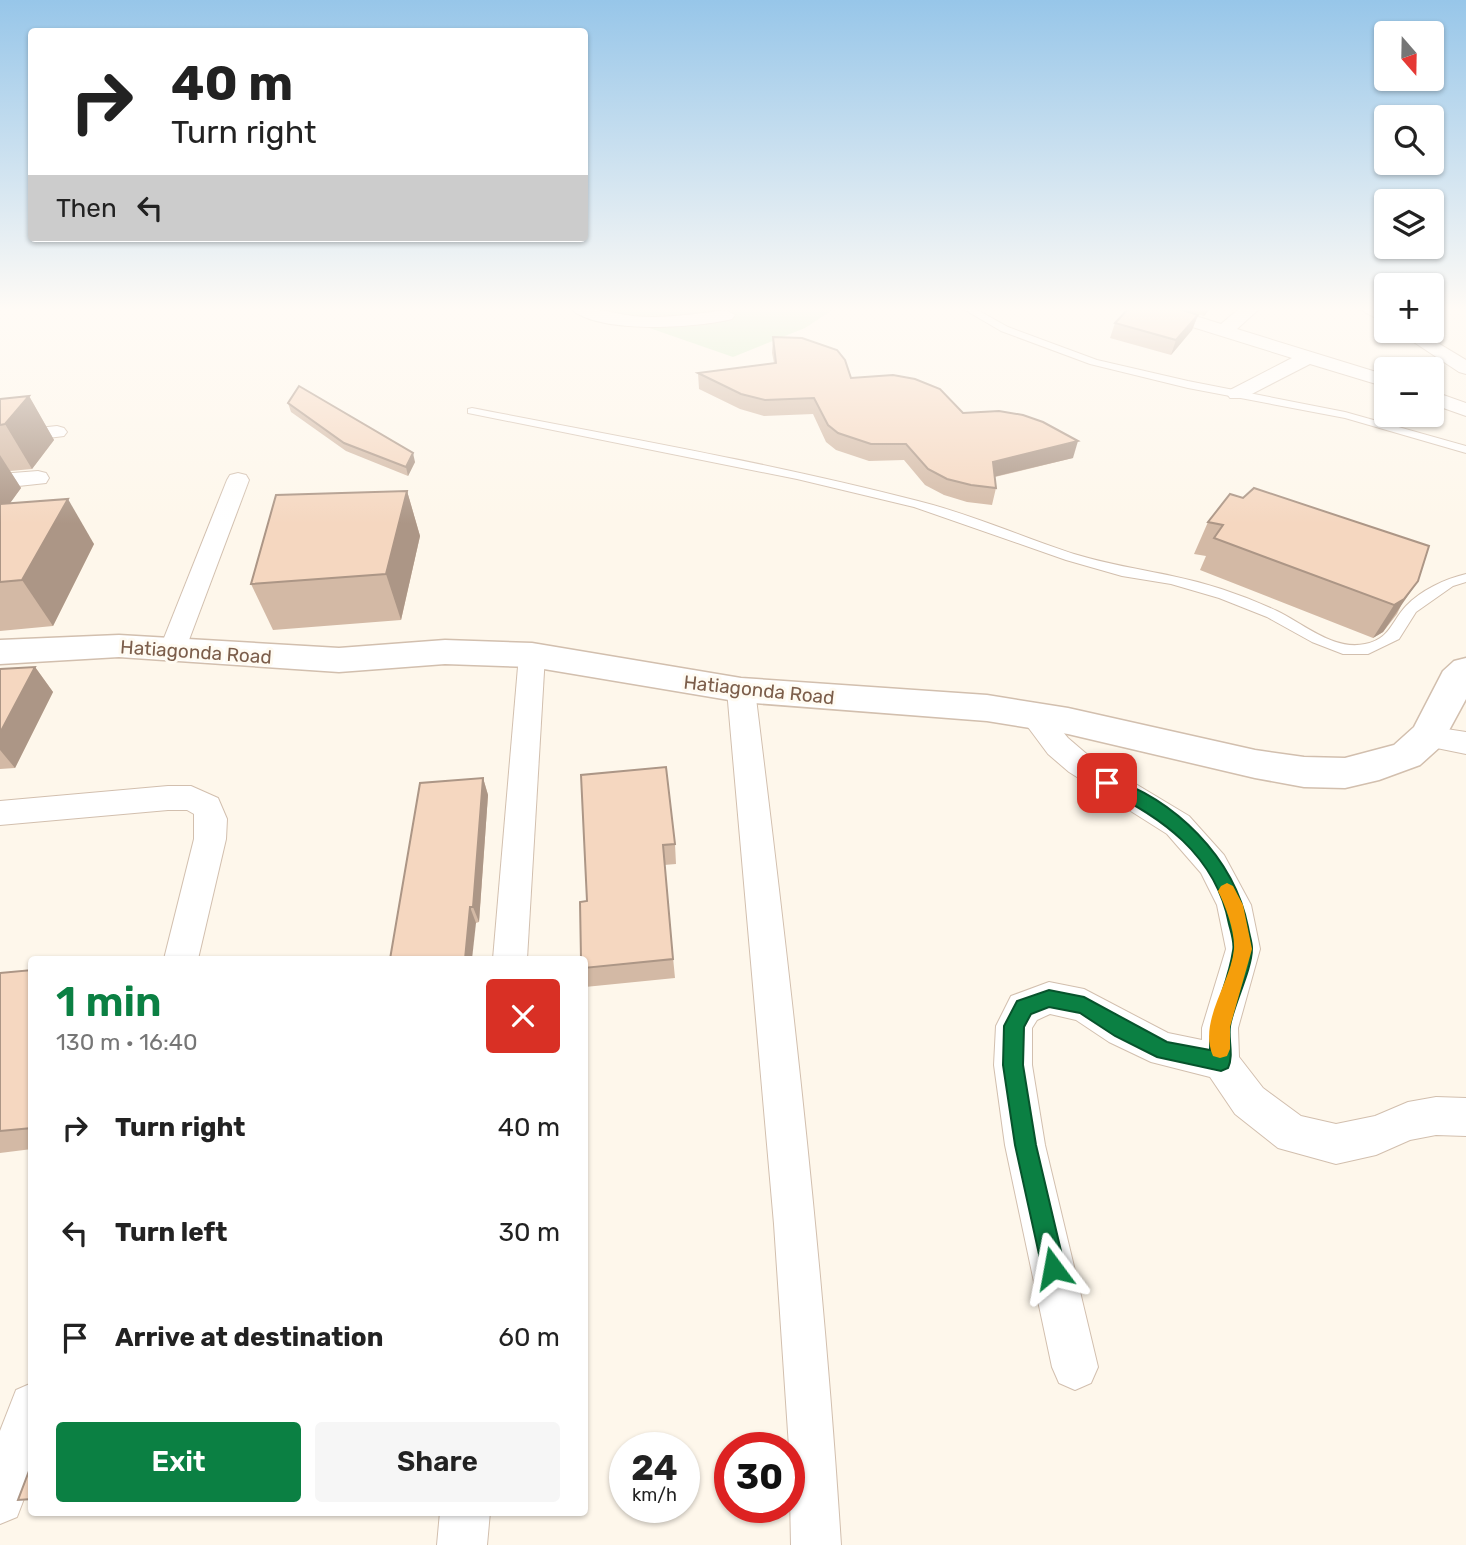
<!DOCTYPE html>
<meta charset="utf-8">
<style>
body{margin:0;font-family:Rubik,sans-serif;background:#f6f6f6;color:#222;height:100vh;display:flex;flex-direction:column;font-size:26px;white-space:nowrap}
*{box-sizing:border-box;margin:0}
p{font-size:23px;color:#767676}
.icon{flex:none;width:38px;height:38px;fill:none;stroke:currentColor;stroke-width:2;stroke-linecap:round;stroke-linejoin:round}
.map{position:relative;flex:1;overflow:hidden}
.panel{position:absolute;left:28px;top:956px;width:560px;height:560px;display:flex;flex-direction:column;background:#fff;border-radius:7px;box-shadow:0 2px 5px #0004}
.panel>*{flex:none}
.top-card{position:absolute;left:28px;top:28px;width:560px;height:214px;border-radius:7px;box-shadow:0 2px 5px #0004;background:#fff;color:#222;overflow:hidden}
.needle{width:46px;rotate:160deg}
.buttons{position:absolute;left:1374px;top:21px;display:grid;gap:14px}
.buttons a{display:grid;place-items:center;width:70px;height:70px;border-radius:7px;background:#fff;box-shadow:0 2px 5px #0004;font-size:35px}
.speed{position:absolute;left:609px;top:1432px;display:flex;gap:14px;font-size:35px;font-weight:700;text-align:center}
.speed>*{display:grid;place-content:center;width:91px;height:91px;border-radius:50%;background:#fff;box-shadow:0 2px 5px #0004;line-height:1}
.speed small{font-size:18px;font-weight:400}
.speed .limit{border:10px solid #d22;background:#fff;color:#111}
.pin{position:absolute;display:grid;place-items:center;width:60px;height:60px;color:#fff;margin:-30px;border-radius:14px;box-shadow:0 4px 10px #0006}
.me{position:absolute;width:77px;margin:-38px;rotate:347deg;stroke-linejoin:round;filter:drop-shadow(0 0 5px #0008)}
.turn{display:flex;align-items:center;gap:24px;height:147px;padding:0 28px;font-size:32px}
.turn .icon{width:91px;height:91px;stroke-width:2.5}
.turn b{display:block;font-size:49px;line-height:60px}
.then{display:flex;align-items:center;height:66px;padding:0 28px;background:#0003;gap:14px;font-size:26px}
.round{display:grid;place-items:center;flex:none;width:74px;height:74px;border-radius:7px;background:#f6f6f6}
.headline{display:flex;align-items:center;justify-content:space-between;height:119px;padding:0 28px}
h1{font-size:42px;font-weight:600;line-height:52px;color:#0b8043}
.primary-button{display:flex;gap:14px;margin-top:auto;padding:14px 28px}
.primary-button a{flex:1;height:80px;border-radius:7px;background:#0b8043;color:#fff;font-size:28px;font-weight:600;line-height:80px;text-align:center}
.primary-button a+a{background:#f6f6f6;color:#222}
ul{padding:0;list-style:none}
li{display:flex;align-items:center;gap:21px;height:105px;padding:0 28px}
li div{flex:1}
li b{display:block;font-size:26px}
li em{font-style:normal}
.map>svg:first-child{display:block}
.green{fill:#d5eec7}
.lines{fill:none;stroke-linecap:round;stroke-linejoin:round}
.service-casing{stroke:#d2bfae;stroke-width:2}
.minor-casing{stroke:#d2bfae;stroke-width:2}
.tertiary-casing{stroke:#d2bfae;stroke-width:3}
.service{fill:#fff;fill-rule:evenodd}
.minor{fill:#fff;fill-rule:evenodd}
.tertiary{fill:#fff;fill-rule:evenodd}
.wall{fill:#d3b9a5}
.shaded-wall{fill:#ac9686}
.building{fill:#f5d7c0;stroke:#ac9686;stroke-width:2}
.route{fill:#0b8043;stroke:#07532c;stroke-width:2}
.slow{fill:#f59e0b}
.labels{text-anchor:middle;dominant-baseline:central;stroke-width:6;stroke-linejoin:round;paint-order:stroke}
.street-label{font-size:19px;fill:#7c5e4b;stroke:#fffbf2}
</style>
<div class="map">
<svg width="1466" height="1545" viewBox="0 0 1466 1545">
<rect width="100%" height="100%" fill="#fef7eb"/>
<!-- green -->
<polygon class="green" points="589,307 837,307 805,328 733,357"/>
<g class="lines">
<!-- service casing -->
<g class="service-casing">
<g id="service">
<polygon points="960,307 972,307 1008,327 1097,360 1188,381 1345,412 1466,446 1466,453 1345,418 1188,388 1090,364 1001,331"/>
<path d="M472,408C621,437 771,463 918,501C971,514 1022,537 1074,554C1107,564 1139,569 1172,576C1207,583 1245,596 1277,611C1304,624 1334,651 1365,644C1390,639 1391,622 1406,606C1421,590 1445,579 1466,574V582L1453,586L1416,612L1399,639L1368,654H1343L1312,642L1267,617L1219,598L1171,584L1122,576L1066,560L914,507L797,479L468,413V409Z"/>
</g>
</g>
<!-- minor casing -->
<g class="minor-casing">
<g id="minor">
<path d="M569,307C594,307 610,313 633,316C664,319 695,314 726,310L735,315L732,319C697,328 595,335 569,307Z"/>
<polygon points="1139,307 1167,307 1221,324 1241,307 1261,307 1237,329 1386,375 1386,387 1310,364 1244,398 1230,398 1227,394 1230,390 1292,358 1141,311"/>
<polygon points="1356,307 1378,307 1386,312 1386,324"/>
<polygon points="1397,331 1418,331 1466,360 1466,374 1459,372"/>
<polygon points="1432,391 1466,403 1466,416 1432,404"/>
<polygon points="57,426 64,428 67,432 64,436 0,444 0,432"/>
<polygon points="38,471 46,473 49,478 46,483 0,488 0,474"/>
<polygon points="238,473 246,475 249,480 186,648 182,654 173,657 164,654 160,648 227,480 230,475"/>
<polygon points="532,646 541,649 545,655 527,959 493,959 519,655 523,649"/>
<path d="M741,680L751,683L755,690C790,975 823,1259 841,1545H791L789,1447L774,1224L727,690L731,683Z"/>
<polygon points="1033,705 1043,708 1068,738 1089,756 1189,816 1224,855 1251,905 1260,949 1238,1028 1239,1057 1263,1088 1301,1116 1336,1124 1375,1116 1408,1102 1436,1097 1466,1098 1466,1136 1436,1135 1410,1140 1376,1155 1336,1164 1278,1148 1235,1114 1210,1077 1151,1062 1109,1042 1076,1020 1050,1014 1037,1020 1032,1028 1032,1065 1045,1145 1098,1367 1091,1383 1075,1390 1059,1383 1052,1367 1005,1145 994,1065 996,1026 1011,996 1049,982 1084,989 1168,1033 1202,1040 1202,1028 1226,949 1217,905 1201,873 1167,834 1069,772 1048,754 1019,715 1023,708"/>
<polygon points="1427,726 1466,732 1466,754 1417,744 1413,737 1417,730"/>
<polygon points="168,786 191,786 218,798 227,819 226,839 198,959 164,959 194,839 194,814 187,810 168,810 0,825 0,801"/>
<polygon points="32,1383 32,1478 17,1517 0,1524 0,1431 16,1390"/>
<polygon points="440,1512 490,1512 487,1545 437,1545"/>
</g>
</g>
<!-- tertiary casing -->
<g class="tertiary-casing">
<polygon id="tertiary" points="119,635 339,648 445,640 532,643 741,678 987,695 1068,708 1255,750 1304,757 1345,758 1394,745 1414,727 1443,671 1454,661 1466,658 1466,699 1440,747 1420,765 1379,780 1345,788 1304,787 1255,778 1068,734 987,721 741,702 532,667 445,664 339,672 119,657 0,664 0,640"/>
</g>
<!-- service -->
<use href="#service" class="service"/>
<!-- minor -->
<use href="#minor" class="minor"/>
<!-- tertiary -->
<use href="#tertiary" class="tertiary"/>
</g>
<!-- wall -->
<g class="wall">
<polygon points="1177,307 1211,307 1204,316"/>
<polygon points="1198,315 1192,330 1171,355 1110,338 1115,323"/>
<polygon points="773,337 851,378 963,413 1073,458 995,477 996,488 992,505 967,502 944,495 925,485 904,460 869,461 836,450 826,442 813,414 764,416 740,409 699,389 698,373 774,363 772,353"/>
<polygon points="29,396 54,440 32,469 10,471 21,488 10,503 94,544 53,626 0,631 0,399"/>
<polygon points="288,403 415,462 408,476 346,451 291,412"/>
<polygon points="407,491 420,536 401,620 273,630 251,584"/>
<polygon points="1243,498 1429,546 1397,614 1383,632 1373,638 1200,570 1206,556 1194,554 1208,522"/>
<polygon points="35,667 53,692 15,768 0,769 0,669"/>
<polygon points="581,775 675,844 676,864 664,865 675,978 585,987 584,959 587,901"/>
<polygon points="483,778 488,795 479,922 476,923 390,959"/>
<polygon points="32,970 32,1149 0,1153 0,973"/>
</g>
<!-- shaded-wall -->
<g class="shaded-wall">
<polygon points="1207,307 1211,307 1204,316"/>
<polygon points="1198,315 1192,330 1171,355 1176,340"/>
<polygon points="29,396 54,440 32,469 5,424"/>
<polygon points="1078,441 1073,458 989,478 993,462"/>
<polygon points="413,453 415,462 408,476 406,467"/>
<polygon points="0,455 21,488 0,517"/>
<polygon points="407,491 420,536 401,620 386,574"/>
<polygon points="68,499 94,544 53,626 22,580"/>
<polygon points="1418,581 1383,632 1373,638 1394,605"/>
<polygon points="35,667 53,692 15,768 0,750 0,733"/>
<polygon points="483,778 488,795 479,922 473,907"/>
<polygon points="470,907 476,923 472,959 465,959"/>
</g>
<!-- building -->
<g class="building">
<polygon points="1130,307 1174,307 1198,315 1176,340 1115,323"/>
<polygon points="773,337 802,338 837,350 845,360 851,378 893,375 915,379 940,389 963,413 999,411 1023,415 1043,422 1078,441 993,462 996,488 971,485 947,479 928,469 906,444 871,444 838,433 828,425 814,398 765,400 741,394 698,373 776,363"/>
<polygon points="299,386 413,453 406,467 344,443 288,403"/>
<polygon points="29,396 5,424 0,425 0,399"/>
<polygon points="1254,488 1429,546 1418,581 1404,599 1394,605 1214,538 1223,525 1208,522 1230,494 1243,498"/>
<polygon points="407,491 386,574 251,584 276,495"/>
<polygon points="68,499 22,580 0,582 0,504"/>
<polygon points="35,667 0,733 0,669"/>
<polygon points="666,767 675,844 663,845 673,959 584,968 584,959 581,959 580,902 587,901 581,775"/>
<polygon points="483,778 473,907 470,907 465,959 390,959 420,783"/>
<polygon points="32,970 32,1128 0,1131 0,973"/>
<polygon points="32,1463 32,1499 18,1500"/>
</g>
<!-- sky -->
<linearGradient id="sky" x2="0" y2="1"><stop stop-color="#97c6e9"/><stop offset="0.59" stop-color="#fffbf6"/><stop offset="1" stop-color="#fffbf6" stop-opacity="0"/></linearGradient>
<rect width="1466" height="524" fill="url(#sky)"/>
<!-- route -->
<path class="route" d="M1107,777C1175,799 1234,857 1248,927C1249,934 1252,942 1252,948C1252,970 1234,1003 1230,1026C1228,1040 1234,1055 1228,1068L1221,1071L1157,1057L1115,1036L1080,1013L1049,1007L1031,1014L1024,1027L1023,1065L1036,1145L1065,1268L1061,1276L1053,1280L1045,1276L1042,1268L1015,1145L1003,1065L1004,1026L1017,1001L1049,990L1084,997L1167,1042L1210,1050C1210,1013 1228,986 1233,951C1235,943 1231,932 1229,924C1216,855 1161,816 1101,788L1099,783Z"/>
<!-- slow -->
<path class="slow" d="M1227,883L1233,886L1243,905L1252,949L1230,1027V1049L1227,1056L1220,1058L1213,1056C1198,1021 1231,983 1234,949C1235,931 1226,907 1218,891L1221,886Z"/>
<g class="labels">
<!-- street labels -->
<g class="street-label">
<text transform="translate(196 652) rotate(4)">Hatiagonda Road</text>
<text transform="translate(759 690) rotate(6)">Hatiagonda Road</text>
</g>
</g>
</svg>
<div class="buttons">
<a><svg class="needle" viewBox="-14 -14 28 28"><path d="M0-13l5 13h-10z" fill="#e53935"/><path d="M0 13l5-13h-10z" fill="#767676"/></svg></a>
<a><svg class="icon" aria-label="search" viewBox="0 0 24 24"><circle cx="10" cy="10" r="6"/><path d="M15 15l6 6"/></svg></a>
<a><svg class="icon" aria-label="layers" viewBox="0 0 24 24"><path d="M12 4l9 5-9 5-9-5zM3 14l9 5 9-5"/></svg></a>
<a>+</a>
<a>−</a>
</div>
<div class="speed"><div>24<small>km/h</small></div><div class="limit">30</div></div>
<div class="pin" style="left:1107px;top:783px;background:#d93025"><svg class="icon" aria-label="arrive" viewBox="0 0 24 24"><path d="M6 21V4h12l-3 4 3 4H6"/></svg></div>
<svg class="me" style="left:1053px;top:1268px" viewBox="-20 -20 40 40"><path d="M0-17L14 15 0 8-14 15z" fill="#0b8043" stroke="#fff" stroke-width="4"/></svg>
<div class="top-card">
<div class="turn"><svg class="icon" aria-label="right" viewBox="0 0 24 24"><path d="M7 20v-9h11M14 6l5 5-5 5"/></svg><div><b>40 m</b>Turn right</div></div>
<div class="then">Then<svg class="icon" aria-label="left" viewBox="0 0 24 24"><path d="M17 20v-9H6M10 6l-5 5 5 5"/></svg></div>
</div>
<section class="panel">
<div class="headline"><div><h1>1 min</h1><p>130 m · 16:40</p></div><a class="round" style="background:#d93025;color:#fff"><svg class="icon" aria-label="close" viewBox="0 0 24 24"><path d="M6 6l12 12M18 6L6 18"/></svg></a></div>
<ul>
<li><svg class="icon" aria-label="right" viewBox="0 0 24 24"><path d="M7 20v-9h11M14 6l5 5-5 5"/></svg><div><b>Turn right</b></div><em>40 m</em></li>
<li><svg class="icon" aria-label="left" viewBox="0 0 24 24"><path d="M17 20v-9H6M10 6l-5 5 5 5"/></svg><div><b>Turn left</b></div><em>30 m</em></li>
<li><svg class="icon" aria-label="arrive" viewBox="0 0 24 24"><path d="M6 21V4h12l-3 4 3 4H6"/></svg><div><b>Arrive at destination</b></div><em>60 m</em></li>
</ul>
<div class="primary-button"><a>Exit</a><a>Share</a></div>
</section>
</div>
